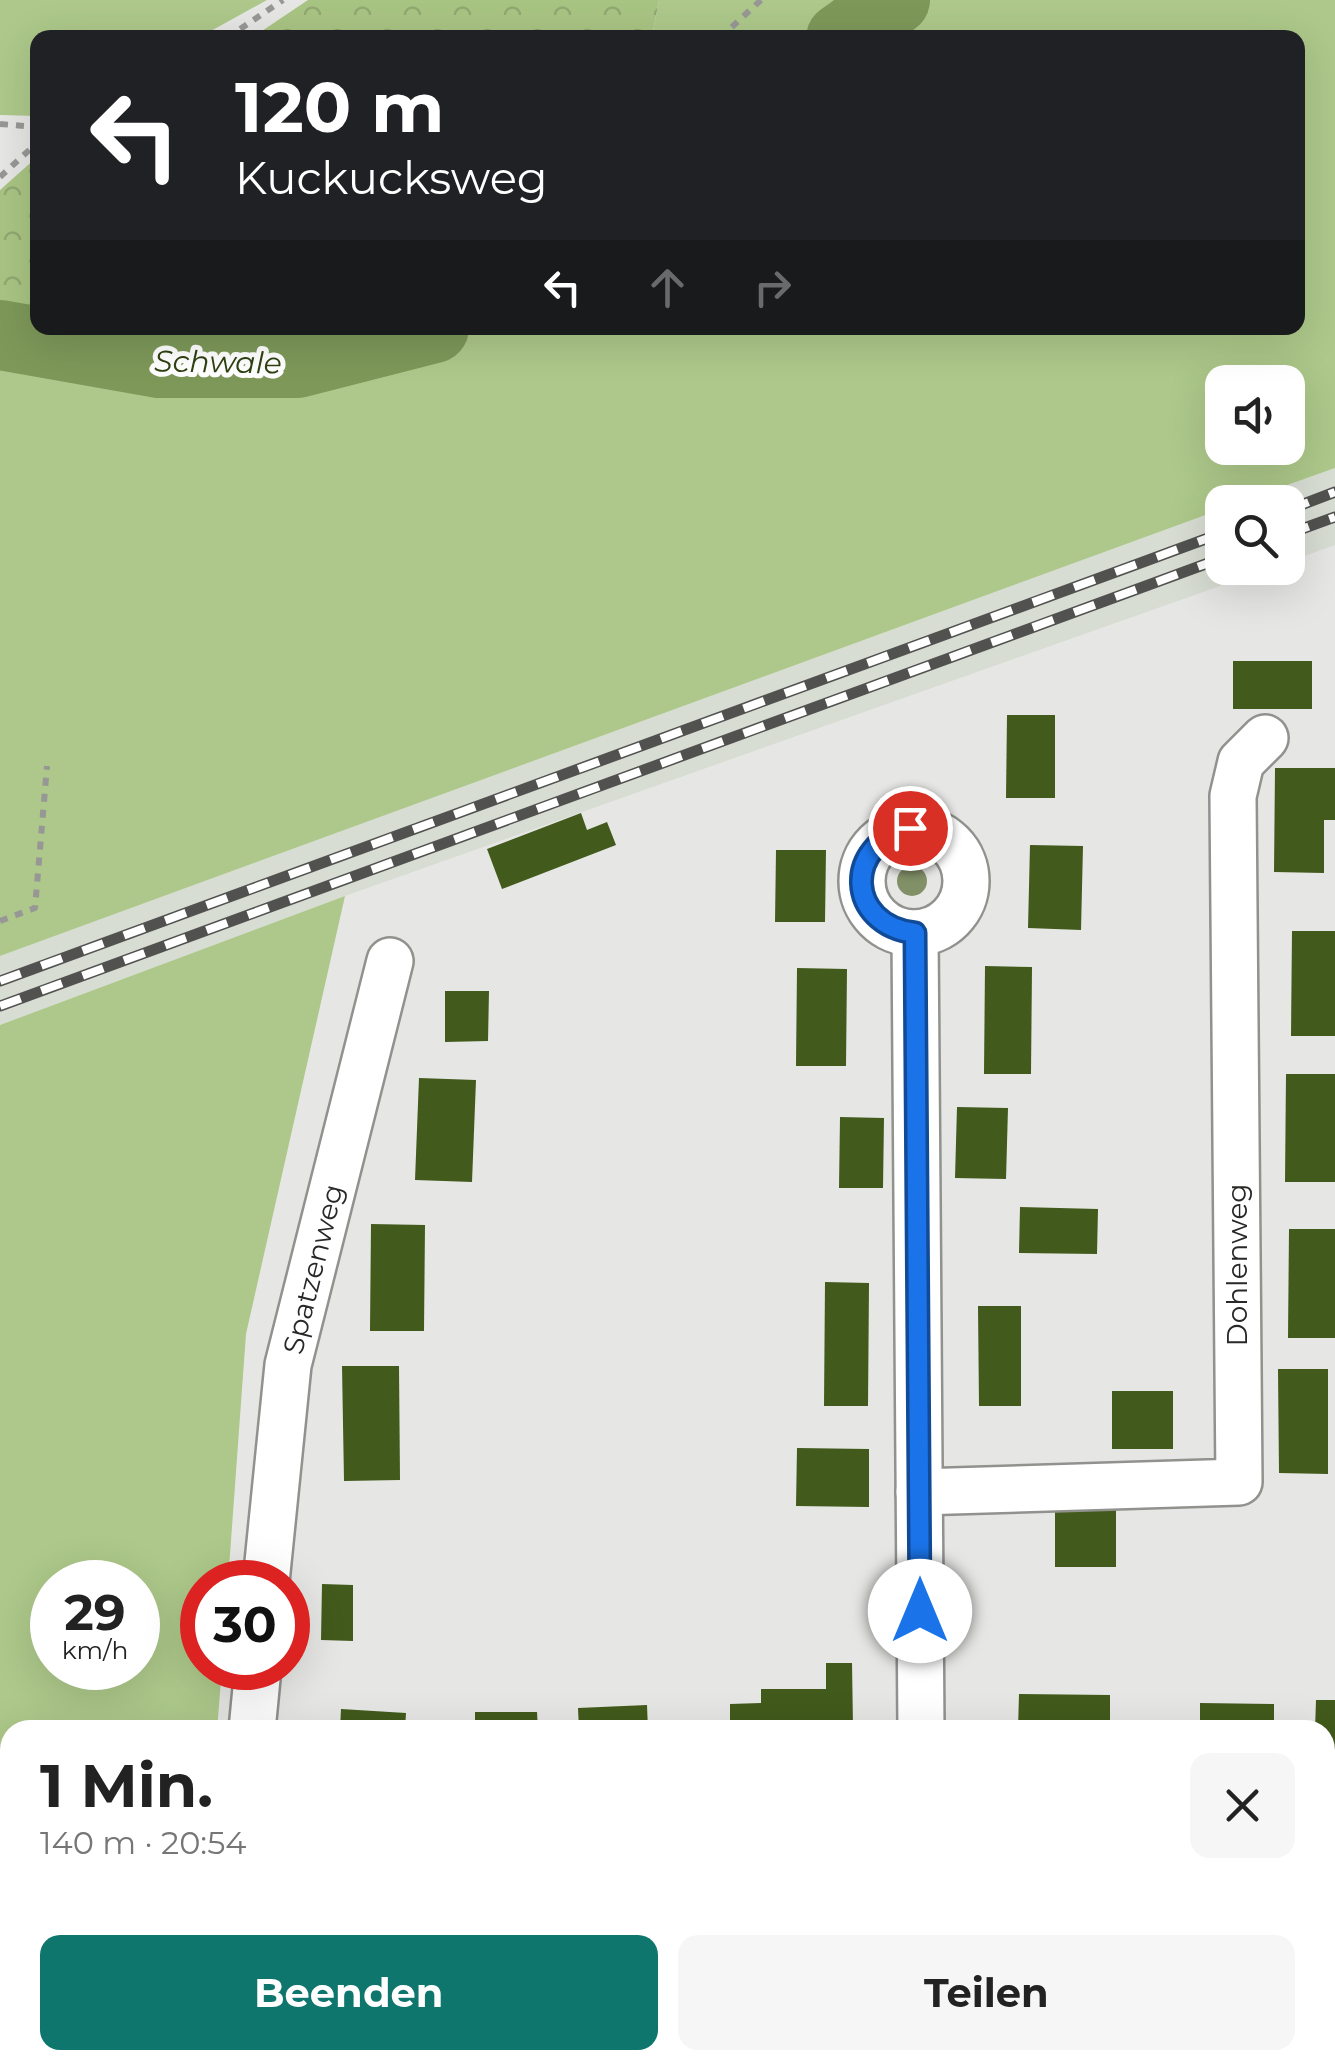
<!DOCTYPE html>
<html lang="de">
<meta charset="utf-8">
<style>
body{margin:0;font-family:Montserrat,sans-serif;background:#f6f6f6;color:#222;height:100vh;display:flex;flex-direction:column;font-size:38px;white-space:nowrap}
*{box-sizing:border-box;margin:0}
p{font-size:32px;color:#767676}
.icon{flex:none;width:55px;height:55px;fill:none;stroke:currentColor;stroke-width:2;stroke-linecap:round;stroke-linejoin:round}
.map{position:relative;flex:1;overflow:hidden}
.sheet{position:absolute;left:0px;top:1720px;width:1335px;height:350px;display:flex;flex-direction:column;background:#fff;border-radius:30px 30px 0 0;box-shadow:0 10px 40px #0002}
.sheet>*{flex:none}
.top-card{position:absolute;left:30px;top:30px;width:1275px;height:305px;border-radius:20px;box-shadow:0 10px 40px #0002;background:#202124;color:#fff;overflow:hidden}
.controls{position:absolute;left:1205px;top:365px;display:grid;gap:20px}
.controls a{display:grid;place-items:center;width:100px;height:100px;border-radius:20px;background:#fff;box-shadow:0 10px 40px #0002;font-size:50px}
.speed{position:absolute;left:30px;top:1560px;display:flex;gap:20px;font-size:50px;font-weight:700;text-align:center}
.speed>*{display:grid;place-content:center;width:130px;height:130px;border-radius:50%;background:#fff;box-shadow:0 10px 40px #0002;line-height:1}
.speed small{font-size:25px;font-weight:400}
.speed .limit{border:15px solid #d22;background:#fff;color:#111}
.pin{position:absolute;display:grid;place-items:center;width:85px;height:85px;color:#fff;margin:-42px;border:5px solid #fff;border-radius:50%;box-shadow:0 2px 10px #0007}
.me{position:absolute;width:110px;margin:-55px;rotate:0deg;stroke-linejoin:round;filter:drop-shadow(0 0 8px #0008)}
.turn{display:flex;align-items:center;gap:35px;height:210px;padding:0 40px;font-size:45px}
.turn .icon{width:130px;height:130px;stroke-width:2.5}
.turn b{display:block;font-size:70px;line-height:85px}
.lanes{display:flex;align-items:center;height:95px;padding:0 40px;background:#0003;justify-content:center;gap:50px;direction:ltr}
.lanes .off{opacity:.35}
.round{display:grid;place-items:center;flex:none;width:105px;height:105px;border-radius:20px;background:#f6f6f6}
.headline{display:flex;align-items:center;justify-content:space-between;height:170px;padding:0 40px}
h1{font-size:60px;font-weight:700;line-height:75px}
.action{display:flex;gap:20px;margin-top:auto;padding:20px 40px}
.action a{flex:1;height:115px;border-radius:20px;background:#0f766e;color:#fff;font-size:40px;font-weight:700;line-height:115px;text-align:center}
.action a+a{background:#f6f6f6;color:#222}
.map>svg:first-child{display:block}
.built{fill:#d8ddd3}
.grass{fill:#adc88a;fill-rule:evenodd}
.forest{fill:url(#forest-crowns)}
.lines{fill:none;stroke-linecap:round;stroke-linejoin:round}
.river{stroke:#7d9859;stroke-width:70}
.building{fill:#425a1b}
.street-casing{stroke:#90928e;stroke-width:50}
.secondary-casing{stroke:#90928e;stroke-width:60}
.path{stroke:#979795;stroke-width:6;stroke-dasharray:8 8;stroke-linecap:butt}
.street{stroke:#fff;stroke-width:45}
.secondary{stroke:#ddecc5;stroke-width:55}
.rail-casing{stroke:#515150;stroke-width:11}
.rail{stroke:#fff;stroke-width:8;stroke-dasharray:22;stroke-linecap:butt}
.tree{fill:#829067}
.route-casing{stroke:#114b97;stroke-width:25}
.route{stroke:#1a73e8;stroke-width:18}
.labels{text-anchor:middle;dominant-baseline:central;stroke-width:10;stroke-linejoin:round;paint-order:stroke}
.street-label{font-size:28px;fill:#282827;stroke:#fff}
.water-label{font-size:30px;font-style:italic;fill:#2f4112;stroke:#fff}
</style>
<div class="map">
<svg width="1335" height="2070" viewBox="0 0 1335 2070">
<defs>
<pattern id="forest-crowns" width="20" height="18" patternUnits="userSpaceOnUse" patternTransform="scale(2.5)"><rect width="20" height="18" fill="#a8c483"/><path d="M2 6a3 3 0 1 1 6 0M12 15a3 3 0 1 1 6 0" fill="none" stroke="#91a871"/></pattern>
</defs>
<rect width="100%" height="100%" fill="#e6e7e4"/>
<!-- built -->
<g class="built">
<polygon points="1335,468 1335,545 1288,562 1288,502 1240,502"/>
<polygon points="1222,509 1222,568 1271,568 345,896 0,1025 0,956"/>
</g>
<!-- grass -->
<g class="grass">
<polygon points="0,0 267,0 200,37 38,38 37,116 0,115"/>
<path d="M659,0H1335V468L1240,502H1222V509L0,956V335L159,363H297L434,328H1298V38L652,37ZM1222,382H1288V448H1222Z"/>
<path d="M345,896L246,1334L228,1582H202V1668H222L217,1730H10V1789L0,1790V1025ZM138,1582V1668H52V1582Z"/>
<polygon points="10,1878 10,2060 151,2060 155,2070 0,2070 0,1879"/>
</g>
<!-- forest -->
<g class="forest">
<polygon points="308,0 659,0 652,37 253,37"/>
<polygon points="37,157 38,328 434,328 297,363 159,363 0,335 0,190"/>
</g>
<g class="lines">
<!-- river -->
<g class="river">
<polyline points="841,38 895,0"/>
<polyline points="0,335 159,363 297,363 434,328"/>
</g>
</g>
<!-- building -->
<g class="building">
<rect x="1233" y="661" width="79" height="48"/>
<polygon points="1007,715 1055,715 1055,798 1006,798"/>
<polygon points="1275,768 1335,768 1335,820 1324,820 1324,873 1274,872"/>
<polygon points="581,813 587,830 607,822 616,845 502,889 487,849"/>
<polygon points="1030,845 1083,846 1081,930 1028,928"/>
<polygon points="776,850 826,850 825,922 775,922"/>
<polygon points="1292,931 1335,931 1335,1036 1291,1036"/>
<polygon points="985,966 1032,967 1031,1074 984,1074"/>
<polygon points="797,968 847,969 846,1066 796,1066"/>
<polygon points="445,991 489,991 488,1041 445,1042"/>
<polygon points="1286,1074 1335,1074 1335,1182 1285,1182"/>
<polygon points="419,1078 476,1080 472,1182 415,1180"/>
<polygon points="957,1107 1008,1108 1006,1179 955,1178"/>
<polygon points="840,1117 884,1118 883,1188 839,1188"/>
<polygon points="1020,1207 1098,1209 1097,1254 1019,1253"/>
<polygon points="371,1224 425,1225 424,1331 370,1331"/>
<polygon points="1289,1229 1335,1229 1335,1338 1288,1338"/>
<polygon points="825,1282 869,1283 868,1406 824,1406"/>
<polygon points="978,1306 1021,1306 1021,1406 979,1406"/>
<polygon points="342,1366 399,1366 400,1480 344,1481"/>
<polygon points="1278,1369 1328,1369 1328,1474 1279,1473"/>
<rect x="1112" y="1391" width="61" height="58"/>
<polygon points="797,1448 869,1449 869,1507 796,1506"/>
<rect x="1055" y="1509" width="61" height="58"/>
<polygon points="322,1584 353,1585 353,1641 321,1640"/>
<polygon points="826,1663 852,1663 853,1727 730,1728 730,1704 761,1703 761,1689 826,1689"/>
<polygon points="1019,1694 1110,1695 1110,1730 1018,1730"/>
<polygon points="1316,1700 1335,1700 1335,1750 1325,1750 1325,1730 1315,1730"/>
<polygon points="1200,1703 1274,1704 1274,1730 1200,1730"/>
<polygon points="647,1705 648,1730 579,1730 578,1708"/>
<polygon points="341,1709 406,1713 405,1730 340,1730"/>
<polygon points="475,1712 537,1712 538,1730 475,1730"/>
</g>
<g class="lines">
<!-- street casing -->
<g class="street-casing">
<g id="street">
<circle cx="914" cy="881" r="52"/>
<polyline points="915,933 921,1730"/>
<polyline points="919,1492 1239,1482 1233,796 1241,762 1265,738"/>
<polyline points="266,1582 288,1365 390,961"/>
<polyline points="252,1730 258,1668"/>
<polyline points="1275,2060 1275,2070"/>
</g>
</g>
<!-- secondary casing -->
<g class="secondary-casing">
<g id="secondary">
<polyline points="1325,1820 1335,1820"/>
<polyline points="0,1833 10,1833"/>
</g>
</g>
<!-- path -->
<g class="path">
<polyline points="227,38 283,0"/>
<polyline points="720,38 761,0"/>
<polyline points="0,124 38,127"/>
<polyline points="0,177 38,142"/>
<polyline points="0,921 35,908 47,766"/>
<polyline points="151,2060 155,2070"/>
</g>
<!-- street -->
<use href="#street" class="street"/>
<!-- secondary -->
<use href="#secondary" class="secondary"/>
<!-- rail casing -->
<g class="rail-casing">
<g id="rail">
<polyline points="1288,510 1335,492"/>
<polyline points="1288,534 1335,517"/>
<polyline points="0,981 1222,533"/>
<polyline points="0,1006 1222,558"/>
</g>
</g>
<!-- rail -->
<use href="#rail" class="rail"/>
</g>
<!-- trees -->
<circle class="tree" cx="912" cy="881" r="15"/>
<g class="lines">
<!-- route casing -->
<g class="route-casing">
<path id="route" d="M910,828C843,844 846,925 915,933L920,1611"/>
</g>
<!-- route -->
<use href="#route" class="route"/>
</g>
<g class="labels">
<!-- street labels -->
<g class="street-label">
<text transform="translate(1237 1265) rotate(-90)">Dohlenweg</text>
<text transform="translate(313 1269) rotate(-76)">Spatzenweg</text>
</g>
<!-- water labels -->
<g class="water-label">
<text transform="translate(218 362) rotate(1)">Schwale</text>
</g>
</g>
</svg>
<div class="controls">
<a><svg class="icon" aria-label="sound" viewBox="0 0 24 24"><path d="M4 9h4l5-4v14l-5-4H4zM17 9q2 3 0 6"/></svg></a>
<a><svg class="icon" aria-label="search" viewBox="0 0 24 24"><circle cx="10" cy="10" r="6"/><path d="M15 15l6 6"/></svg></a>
</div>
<div class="speed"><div>29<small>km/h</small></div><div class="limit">30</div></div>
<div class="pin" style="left:910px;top:828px;background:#d93025"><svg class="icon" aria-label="arrive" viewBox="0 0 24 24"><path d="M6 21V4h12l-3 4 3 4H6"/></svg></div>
<svg class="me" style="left:920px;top:1611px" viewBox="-20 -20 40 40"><circle r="19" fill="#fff"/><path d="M0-13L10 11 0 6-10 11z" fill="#1a73e8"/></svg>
<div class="top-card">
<div class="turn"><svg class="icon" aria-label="left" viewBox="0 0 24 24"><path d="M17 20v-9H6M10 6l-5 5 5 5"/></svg><div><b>120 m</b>Kuckucksweg</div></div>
<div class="lanes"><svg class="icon" aria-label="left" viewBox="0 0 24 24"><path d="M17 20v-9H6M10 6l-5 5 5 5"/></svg><svg class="icon off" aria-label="ahead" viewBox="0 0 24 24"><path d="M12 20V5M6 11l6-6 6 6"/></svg><svg class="icon off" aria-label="right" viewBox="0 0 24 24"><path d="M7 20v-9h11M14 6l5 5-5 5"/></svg></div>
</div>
<section class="sheet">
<div class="headline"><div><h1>1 Min.</h1><p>140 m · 20:54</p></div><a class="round"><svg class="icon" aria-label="close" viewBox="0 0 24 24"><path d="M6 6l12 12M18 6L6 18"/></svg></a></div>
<div class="action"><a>Beenden</a><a>Teilen</a></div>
</section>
</div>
